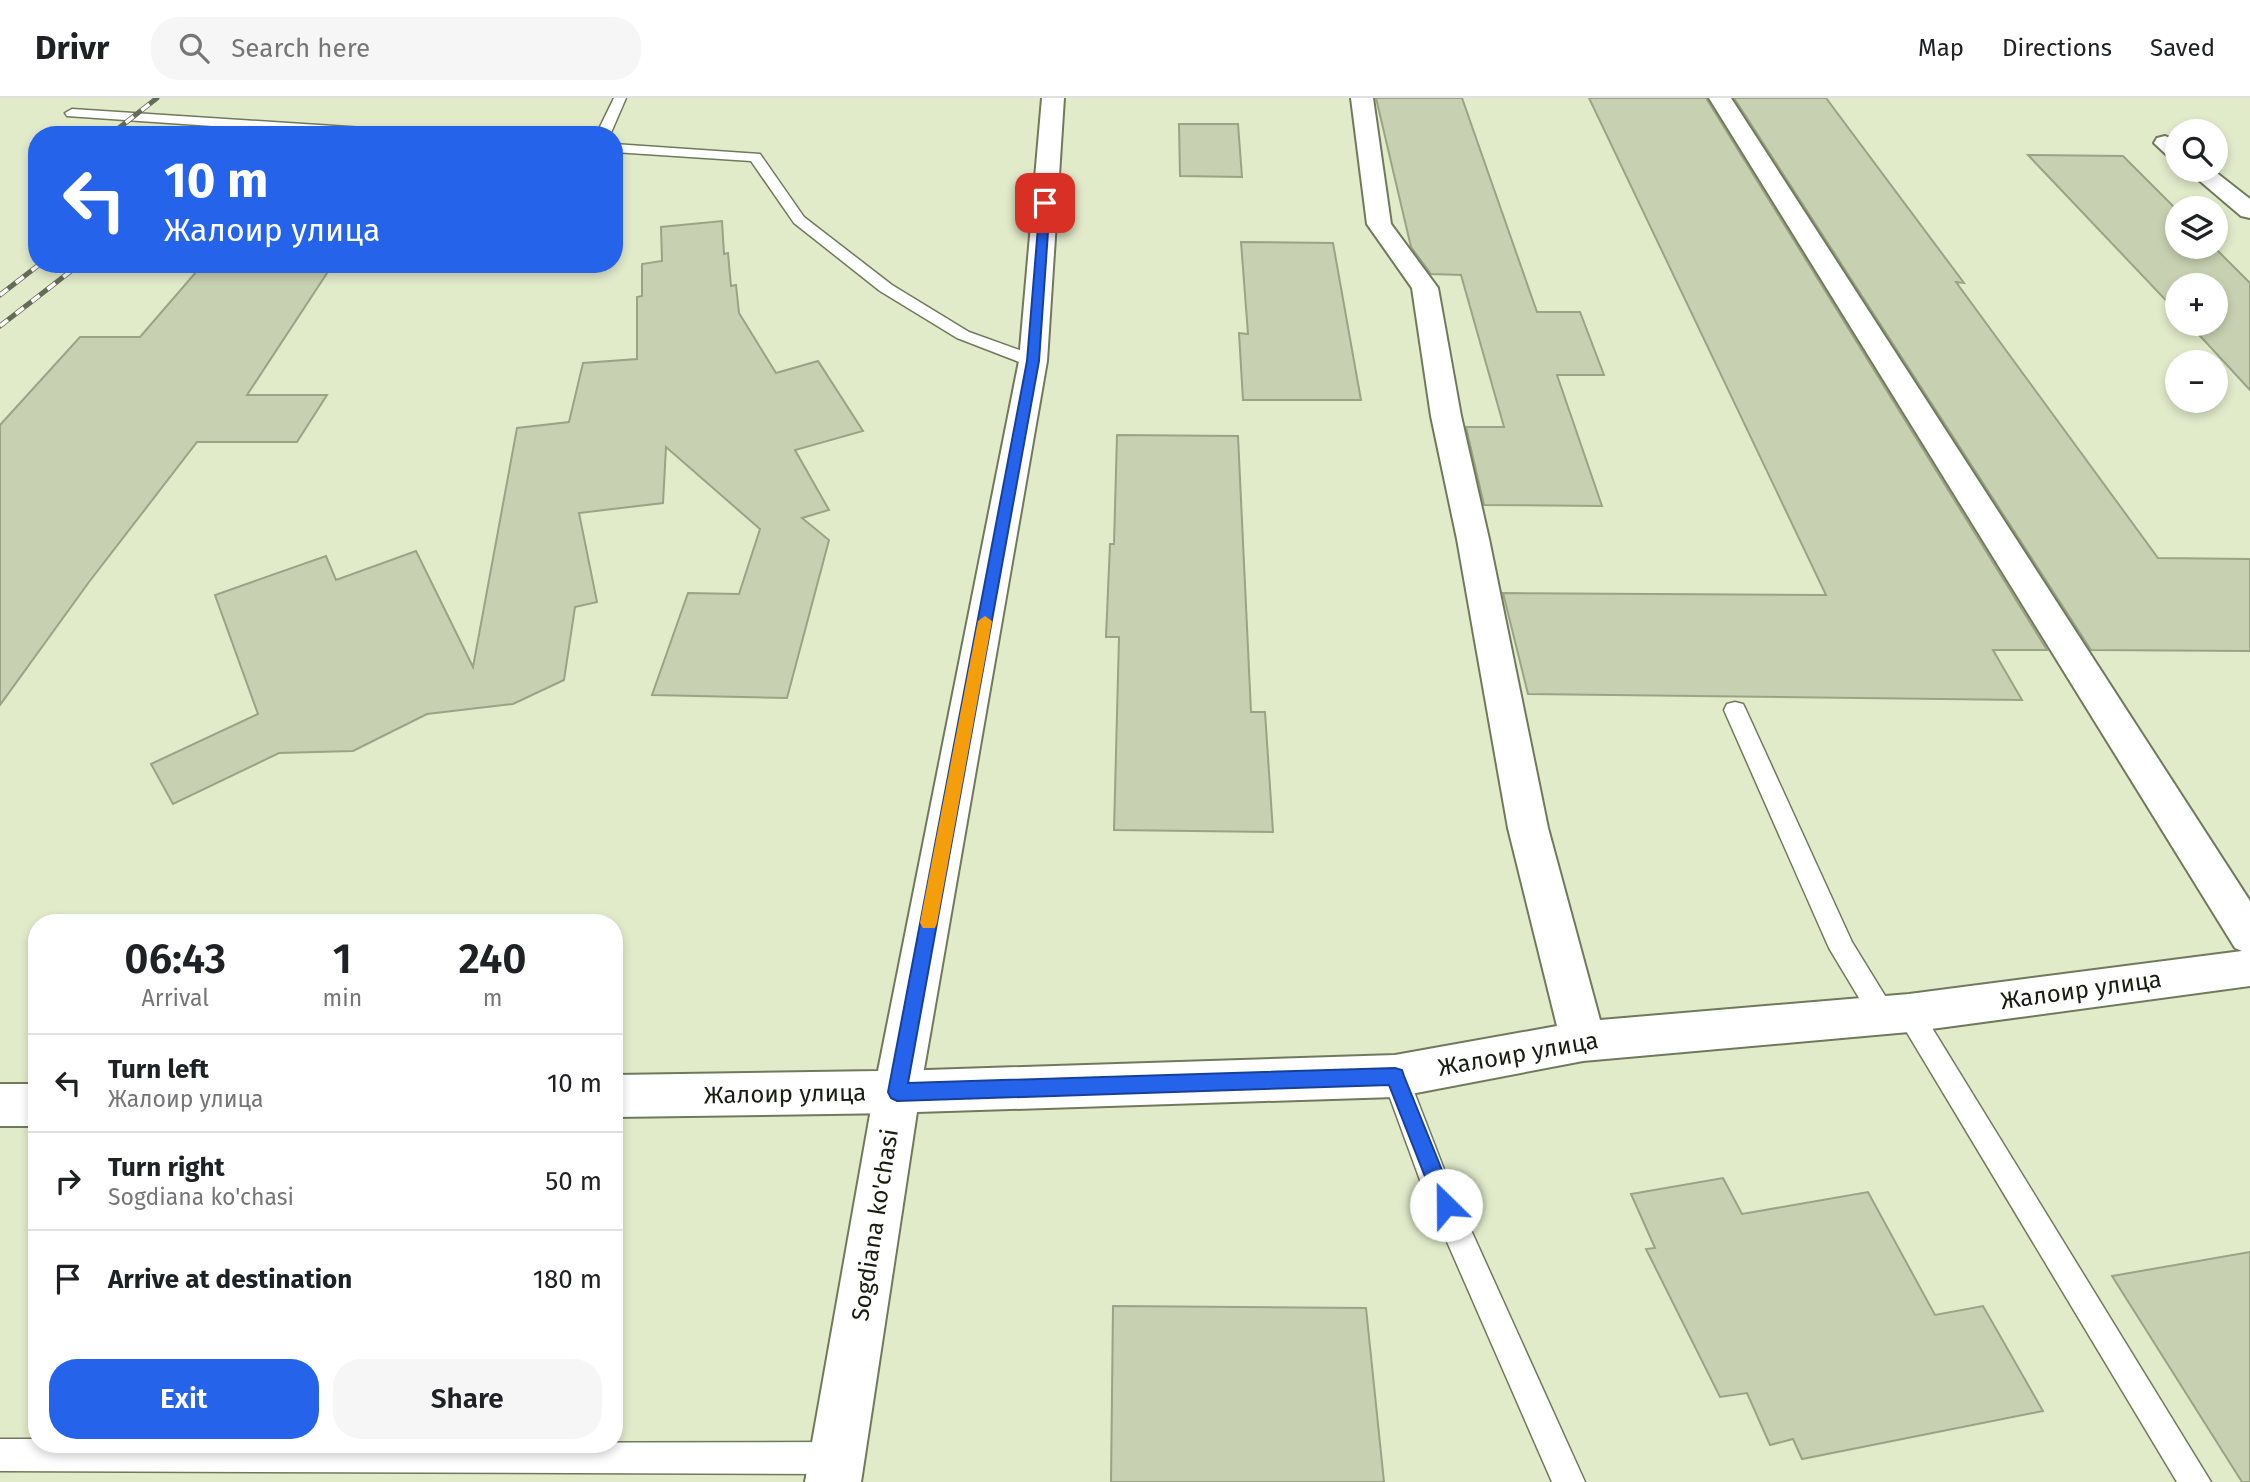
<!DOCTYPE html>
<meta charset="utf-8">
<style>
body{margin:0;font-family:"Fira Sans",sans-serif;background:#f6f6f6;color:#202124;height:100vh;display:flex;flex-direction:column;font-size:26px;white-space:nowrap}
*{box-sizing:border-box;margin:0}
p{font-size:23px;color:#757577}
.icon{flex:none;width:38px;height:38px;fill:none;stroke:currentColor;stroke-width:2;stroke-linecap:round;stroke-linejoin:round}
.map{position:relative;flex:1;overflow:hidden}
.sheet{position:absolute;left:28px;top:816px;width:595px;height:539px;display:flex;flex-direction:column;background:#fff;border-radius:28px;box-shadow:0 4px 10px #0003}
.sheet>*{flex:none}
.top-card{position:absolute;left:28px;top:28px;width:595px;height:147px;border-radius:28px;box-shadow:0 4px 10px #0003;background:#2563eb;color:#fff;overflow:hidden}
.buttons{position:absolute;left:2165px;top:21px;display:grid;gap:14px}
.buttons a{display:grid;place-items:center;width:63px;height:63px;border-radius:50%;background:#fff;box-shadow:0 4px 10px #0003;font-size:35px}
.pin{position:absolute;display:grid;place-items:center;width:60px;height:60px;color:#fff;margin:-30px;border-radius:14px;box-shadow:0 4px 10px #0006}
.me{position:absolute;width:77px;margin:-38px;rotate:337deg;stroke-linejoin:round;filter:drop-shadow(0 0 5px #0008)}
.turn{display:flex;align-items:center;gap:24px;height:147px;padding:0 21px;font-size:32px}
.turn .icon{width:91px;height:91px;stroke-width:2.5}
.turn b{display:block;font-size:49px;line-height:60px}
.eta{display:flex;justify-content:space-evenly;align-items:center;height:119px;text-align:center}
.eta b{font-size:42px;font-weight:600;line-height:49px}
.primary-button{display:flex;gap:14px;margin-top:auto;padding:14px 21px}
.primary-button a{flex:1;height:80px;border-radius:28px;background:#2563eb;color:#fff;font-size:28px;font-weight:600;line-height:80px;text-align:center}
.primary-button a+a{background:#f6f6f6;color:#202124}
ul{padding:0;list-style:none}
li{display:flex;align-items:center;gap:21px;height:98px;padding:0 21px;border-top:2px solid #e0e0e0}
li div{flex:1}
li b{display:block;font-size:26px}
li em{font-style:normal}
header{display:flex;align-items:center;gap:42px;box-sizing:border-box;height:98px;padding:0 35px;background:#fff;border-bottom:2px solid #e0e0e0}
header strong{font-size:33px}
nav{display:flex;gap:38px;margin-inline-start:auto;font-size:24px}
.search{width:490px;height:63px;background:#f6f6f6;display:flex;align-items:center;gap:18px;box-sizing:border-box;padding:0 24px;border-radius:28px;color:#757577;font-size:26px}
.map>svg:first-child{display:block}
.building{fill:#c7d1b1;stroke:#9aa384;stroke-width:2}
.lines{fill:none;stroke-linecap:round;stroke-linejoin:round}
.lane-casing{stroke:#70795c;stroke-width:3}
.street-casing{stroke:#70795c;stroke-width:4}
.secondary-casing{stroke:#70795c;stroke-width:4}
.lane{fill:#fff;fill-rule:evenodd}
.street{fill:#fff;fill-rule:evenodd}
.secondary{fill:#fff;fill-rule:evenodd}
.rail-casing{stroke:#646b57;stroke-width:5}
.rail{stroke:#fff;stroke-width:3.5;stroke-dasharray:10;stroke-linecap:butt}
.route{fill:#2563eb;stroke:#184099;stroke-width:2}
.slow{fill:#f59e0b}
.labels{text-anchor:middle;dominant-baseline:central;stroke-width:6;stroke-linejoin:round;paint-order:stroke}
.street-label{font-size:24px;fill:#191d11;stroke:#fff}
</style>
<header>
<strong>Drivr</strong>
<div class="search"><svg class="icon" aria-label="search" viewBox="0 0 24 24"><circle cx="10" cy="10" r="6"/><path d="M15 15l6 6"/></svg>Search here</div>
<nav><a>Map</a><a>Directions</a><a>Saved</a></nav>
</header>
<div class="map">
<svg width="2250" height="1384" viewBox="0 0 2250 1384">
<rect width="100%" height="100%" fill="#e1ebca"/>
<!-- building -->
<g class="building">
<polygon points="1376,0 1462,0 1537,214 1580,214 1604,277 1557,277 1602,408 1484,407 1466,329 1504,329 1461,177 1431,176 1411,149"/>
<polygon points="1589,0 1706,0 2047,552 1993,552 2022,602 1528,596 1503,495 1826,497"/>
<polygon points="1734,0 1826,0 1964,185 1956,184 2158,460 2250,461 2250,553 2091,552"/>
<polygon points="1179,26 1238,26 1242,79 1180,78"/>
<polygon points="2028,57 2123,58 2177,112 2177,149 2214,149 2250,185 2250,292 2189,226 2216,226 2216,187 2177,187 2177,214"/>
<polygon points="722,123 724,156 728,155 731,188 736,187 739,215 776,275 818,263 863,333 795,352 829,412 802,420 829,442 787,600 652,597 688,495 739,496 760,431 666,349 663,405 579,415 597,504 575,509 564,582 513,606 427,616 353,653 279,655 173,706 151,666 258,616 215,497 326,458 336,482 416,453 473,569 517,330 569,324 583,265 637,261 637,199 642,198 642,166 662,163 661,129"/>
<polygon points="1241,144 1333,145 1361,302 1243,302 1239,235 1248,236"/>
<polygon points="203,166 333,166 247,297 327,297 297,344 197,344 89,484 0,607 0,327 80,239 140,239"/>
<polygon points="1117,337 1238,338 1251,614 1265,614 1273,734 1114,732 1119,539 1106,539 1110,446 1114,446"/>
<polygon points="1723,1080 1742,1116 1868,1094 1935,1217 1983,1208 2043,1313 1802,1361 1793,1341 1770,1347 1747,1295 1720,1299 1646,1151 1655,1150 1631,1096"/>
<polygon points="2250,1154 2250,1384 2242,1384 2112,1178"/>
<polygon points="1113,1208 1366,1210 1384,1384 1111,1384"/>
</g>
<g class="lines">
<!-- lane casing -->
<g class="lane-casing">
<g id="lane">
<polygon points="614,0 626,0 610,37 596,37"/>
<polygon points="72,11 410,33 417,37 345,37 67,18 65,15"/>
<polygon points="614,46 760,56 804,119 892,187 969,234 1039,259 1041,263 1039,267 1027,267 957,240 880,193 794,125 751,63 614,54"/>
<polygon points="1735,604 1743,606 1746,612 1852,844 1892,909 1896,917 1892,925 1883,928 1874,925 1829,850 1724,612 1727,606"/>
<polygon points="1909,904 1918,907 2211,1384 2177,1384 1900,923 1896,915 1900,907"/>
<polygon points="1395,966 1404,969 1408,978 1447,1079 1585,1384 1552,1384 1420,1082 1382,978 1386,969"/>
<polygon points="0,1341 37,1341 37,1346 836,1344 847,1349 852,1360 847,1371 836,1376 0,1373"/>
</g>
</g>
<!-- street casing -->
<g class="street-casing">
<g id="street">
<polygon points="1351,0 1373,0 1391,126 1438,190 1461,318 1489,441 1548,730 1600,922 1909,896 2242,853 2235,850 1709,0 1731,0 2250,803 2250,888 1909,934 1583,963 1395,999 917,1014 861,1384 805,1384 874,994 881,979 897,973 1395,957 1557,928 1508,730 1457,441 1431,318 1412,190 1367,126"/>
<polygon points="2165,38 2177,43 2177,61 2169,59 2154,45 2157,40"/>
<polygon points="2187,72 2213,72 2250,101 2250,120 2241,118"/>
</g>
</g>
<!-- secondary casing -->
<g class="secondary-casing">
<g id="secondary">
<polygon points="1042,0 1064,0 1047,263 920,994 913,1009 897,1015 614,1019 614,977 878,973 1019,263"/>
<rect x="0" y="986" width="37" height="42"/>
</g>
</g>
<!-- lane -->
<use href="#lane" class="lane"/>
<!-- street -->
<use href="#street" class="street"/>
<!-- secondary -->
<use href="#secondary" class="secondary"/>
<!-- rail casing -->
<g class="rail-casing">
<g id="rail">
<polyline points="110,37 157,0"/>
<polyline points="0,197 40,166"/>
<polyline points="0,228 80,166"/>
</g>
</g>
<!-- rail -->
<use href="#rail" class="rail"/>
</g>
<!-- route -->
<polygon class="route" points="1045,102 1050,105 1039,263 908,985 1395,970 1402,972 1404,978 1456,1107 1453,1114 1446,1117 1439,1114 1389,987 897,1003 891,1000 888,994 1027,263 1040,105"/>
<!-- slow -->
<polygon class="slow" points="985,518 992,523 937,825 935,830 923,830 920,825 978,523"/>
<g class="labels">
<!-- street labels -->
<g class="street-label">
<text transform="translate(2081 892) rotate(-8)">Жалоир улица</text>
<text transform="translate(1518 956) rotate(-10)">Жалоир улица</text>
<text transform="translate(785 996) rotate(-1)">Жалоир улица</text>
<text transform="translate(875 1127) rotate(-81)">Sogdiana ko'chasi</text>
</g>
</g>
</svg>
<div class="buttons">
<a><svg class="icon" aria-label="search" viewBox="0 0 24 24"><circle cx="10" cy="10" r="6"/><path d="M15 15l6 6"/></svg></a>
<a><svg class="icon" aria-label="layers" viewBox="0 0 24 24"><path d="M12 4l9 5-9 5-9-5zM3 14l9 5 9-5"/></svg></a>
<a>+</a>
<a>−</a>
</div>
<div class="pin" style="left:1045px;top:105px;background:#d93025"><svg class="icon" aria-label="arrive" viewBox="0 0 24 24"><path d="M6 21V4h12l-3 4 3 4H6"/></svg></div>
<svg class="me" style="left:1446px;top:1107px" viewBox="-20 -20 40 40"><circle r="19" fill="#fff"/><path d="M0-13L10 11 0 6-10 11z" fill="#2563eb"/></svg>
<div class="top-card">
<div class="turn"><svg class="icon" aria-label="left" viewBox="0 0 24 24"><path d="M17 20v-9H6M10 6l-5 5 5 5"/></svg><div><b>10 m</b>Жалоир улица</div></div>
</div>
<section class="sheet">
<div class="eta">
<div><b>06:43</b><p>Arrival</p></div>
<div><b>1</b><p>min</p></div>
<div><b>240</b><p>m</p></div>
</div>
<ul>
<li><svg class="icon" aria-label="left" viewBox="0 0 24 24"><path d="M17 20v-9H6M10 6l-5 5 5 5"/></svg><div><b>Turn left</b><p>Жалоир улица</p></div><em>10 m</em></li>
<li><svg class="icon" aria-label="right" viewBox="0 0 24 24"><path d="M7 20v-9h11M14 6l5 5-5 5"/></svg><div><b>Turn right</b><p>Sogdiana ko'chasi</p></div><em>50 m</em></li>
<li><svg class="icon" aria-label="arrive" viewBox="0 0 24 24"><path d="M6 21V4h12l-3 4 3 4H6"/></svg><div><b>Arrive at destination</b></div><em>180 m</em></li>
</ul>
<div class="primary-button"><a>Exit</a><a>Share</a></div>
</section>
</div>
